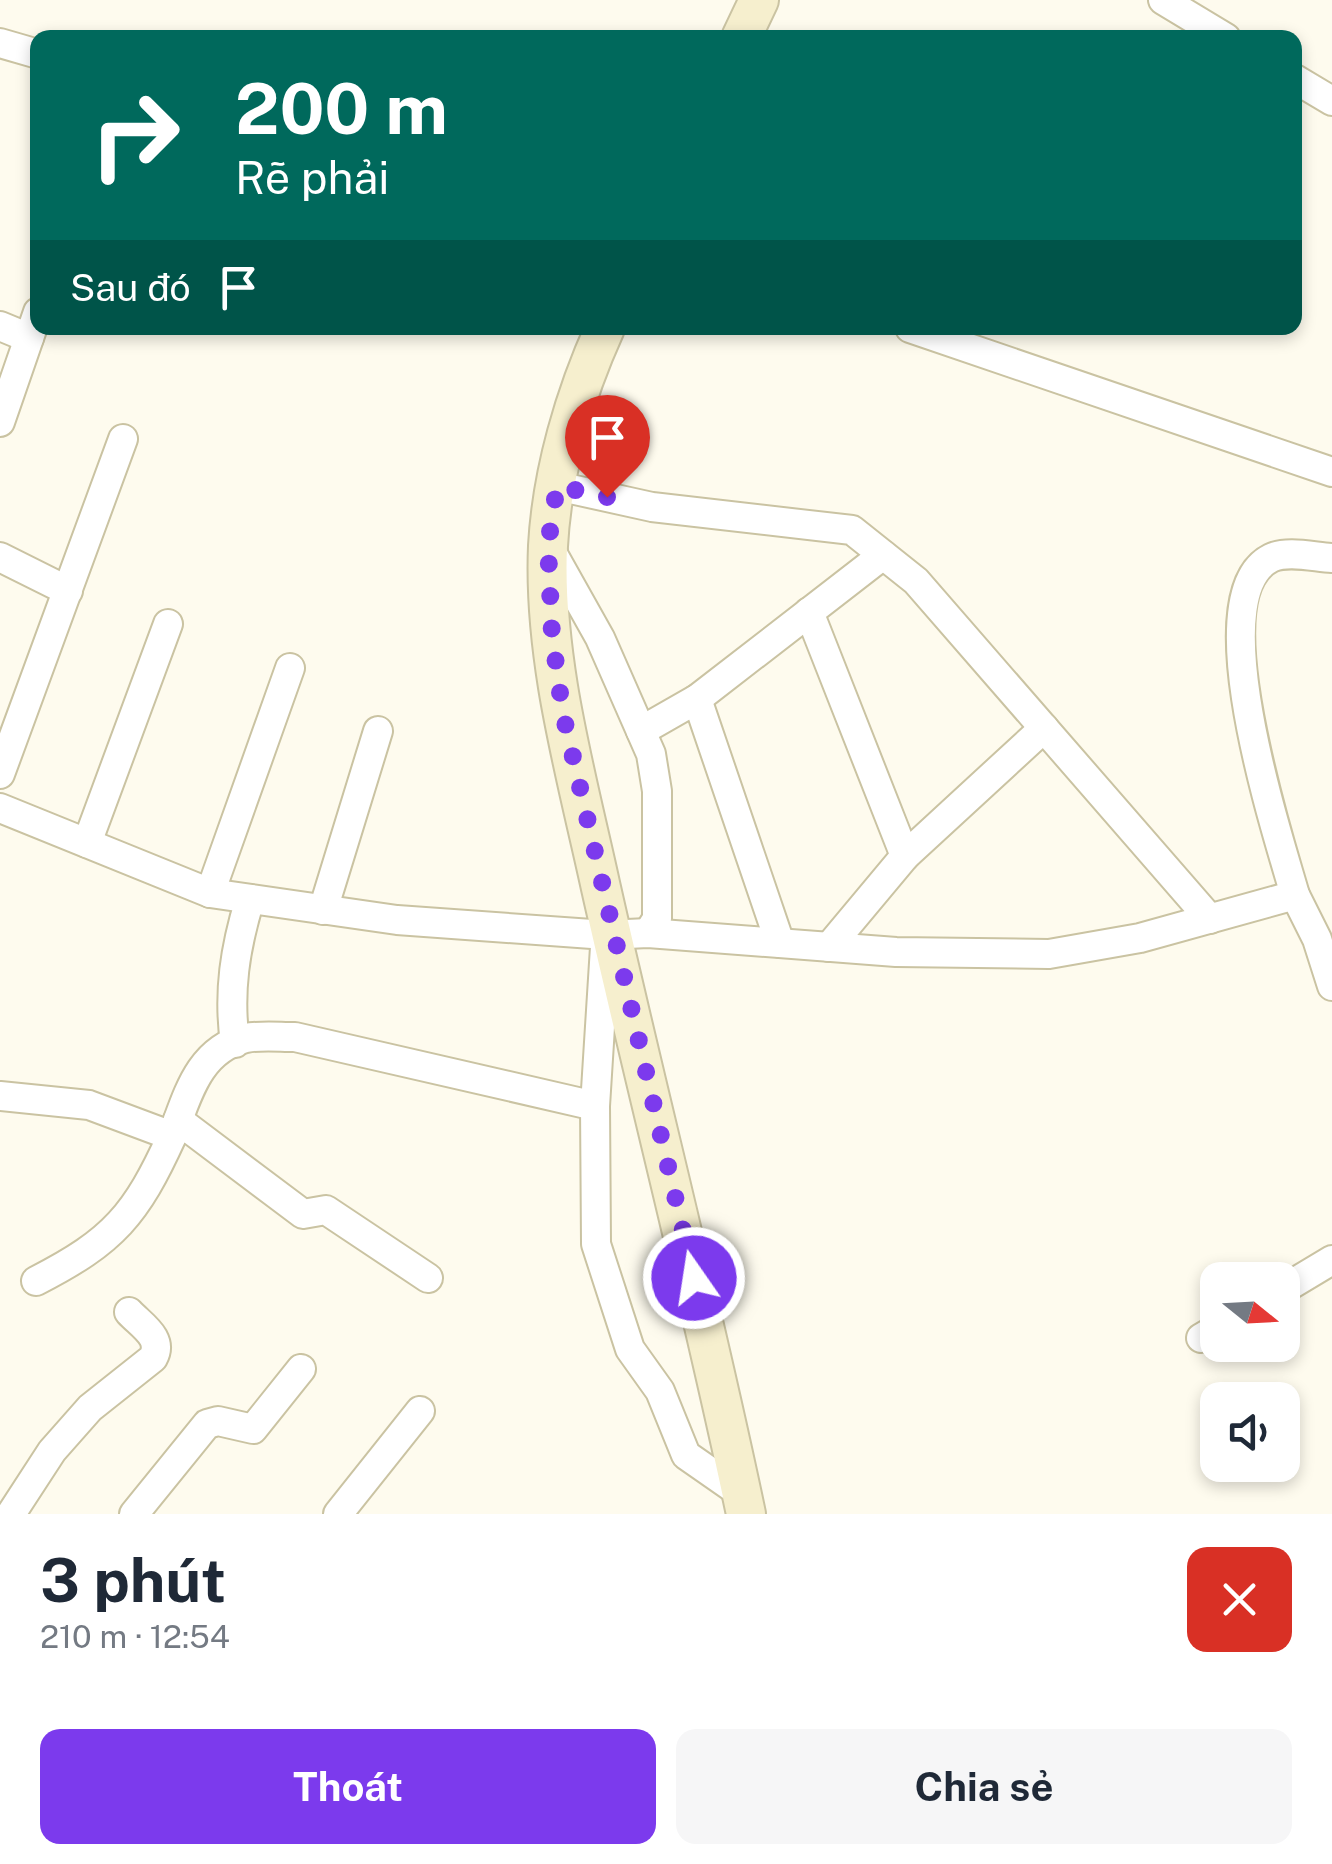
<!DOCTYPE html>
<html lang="vi">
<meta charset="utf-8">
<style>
body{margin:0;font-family:"Public Sans",sans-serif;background:#f6f6f7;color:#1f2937;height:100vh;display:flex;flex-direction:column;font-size:38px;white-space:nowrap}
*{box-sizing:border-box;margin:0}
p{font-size:32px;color:#747a83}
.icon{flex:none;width:55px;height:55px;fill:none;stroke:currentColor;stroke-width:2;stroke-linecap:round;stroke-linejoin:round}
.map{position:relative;height:1514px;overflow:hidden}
.drawer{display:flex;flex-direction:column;background:#fff;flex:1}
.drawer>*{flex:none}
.guide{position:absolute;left:30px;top:30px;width:1272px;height:305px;border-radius:20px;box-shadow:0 5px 15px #0003;background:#00695c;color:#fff;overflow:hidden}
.needle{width:65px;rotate:108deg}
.tools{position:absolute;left:1200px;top:1262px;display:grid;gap:20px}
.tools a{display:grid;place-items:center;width:100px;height:100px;border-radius:20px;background:#fff;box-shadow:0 5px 15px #0003;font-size:50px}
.pin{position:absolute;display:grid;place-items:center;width:85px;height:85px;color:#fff;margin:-102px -42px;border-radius:50% 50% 50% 0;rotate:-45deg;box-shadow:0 0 10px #0007}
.pin .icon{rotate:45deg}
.me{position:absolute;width:110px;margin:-55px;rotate:347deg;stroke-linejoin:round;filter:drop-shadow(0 0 8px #0008)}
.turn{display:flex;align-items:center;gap:35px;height:210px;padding:0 40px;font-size:45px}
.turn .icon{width:130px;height:130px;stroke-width:2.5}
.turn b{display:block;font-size:70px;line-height:85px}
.then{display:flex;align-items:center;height:95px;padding:0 40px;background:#0003;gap:20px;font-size:38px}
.round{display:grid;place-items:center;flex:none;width:105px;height:105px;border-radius:20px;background:#f6f6f7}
.overview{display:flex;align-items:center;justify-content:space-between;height:170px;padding:0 40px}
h1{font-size:60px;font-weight:700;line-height:75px}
.action{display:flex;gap:20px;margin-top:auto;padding:20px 40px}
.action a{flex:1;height:115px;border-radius:20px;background:#7c3aed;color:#fff;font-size:40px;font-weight:700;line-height:115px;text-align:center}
.action a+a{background:#f6f6f7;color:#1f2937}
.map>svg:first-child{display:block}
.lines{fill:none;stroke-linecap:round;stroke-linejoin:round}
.street-casing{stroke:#cac3a2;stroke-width:32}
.secondary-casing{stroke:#cac3a2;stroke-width:42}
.street{stroke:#fff;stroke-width:28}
.secondary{stroke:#f6efce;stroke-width:38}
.route{stroke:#7c3aed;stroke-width:18;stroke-dasharray:0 32.4}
</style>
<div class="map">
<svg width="1332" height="1514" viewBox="0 0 1332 1514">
<rect width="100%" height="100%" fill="#fefbee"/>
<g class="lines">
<!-- street casing -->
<g class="street-casing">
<g id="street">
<polyline points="1163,0 1226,38"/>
<polyline points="0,43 38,54"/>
<polyline points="1295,79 1332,101"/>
<polyline points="0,326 29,338"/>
<polyline points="910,328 1332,472"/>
<polyline points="0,422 38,312"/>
<polyline points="557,486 652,507 852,530 916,581 1210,919"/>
<polyline points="549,547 600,638 651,754 657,791 657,919 648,933"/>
<polyline points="0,557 68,591"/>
<polyline points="809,612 905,856"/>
<polyline points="697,699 780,943"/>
<polyline points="641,731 697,699 883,555"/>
<polyline points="0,774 123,439"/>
<polyline points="0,808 210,893 397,920 606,935 648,933 896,952 1049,954 1140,938 1295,895 1317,939 1332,986"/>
<polyline points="87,843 168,624"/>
<polyline points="210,893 290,668"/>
<path d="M1295,895C1278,835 1198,594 1271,558C1287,550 1314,557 1332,558"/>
<polyline points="323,910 378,731"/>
<polyline points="605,947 595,1106 596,1244 630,1349 660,1391 686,1455 742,1494"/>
<polyline points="829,947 905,856 1044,728"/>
<path d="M235,1043C228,992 235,948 250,899"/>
<path d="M0,1096L89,1105L172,1136C188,1095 198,1050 246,1038C261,1035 279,1037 295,1037L595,1106"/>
<polyline points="178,1120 303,1214 326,1210 428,1278"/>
<path d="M36,1281C114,1241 136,1215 172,1136"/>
<polyline points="1282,1290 1332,1260"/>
<polyline points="1201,1338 1218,1328"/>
<path d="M11,1514L52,1451L90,1408L153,1358C164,1338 142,1326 129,1312"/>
<polyline points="134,1514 207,1424 218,1421 253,1429 301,1369"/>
<polyline points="338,1514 420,1411"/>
</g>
</g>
<!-- secondary casing -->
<g class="secondary-casing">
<g id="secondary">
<polyline points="741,38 759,0"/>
<path d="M605,328C575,394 552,472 548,546C543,661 577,777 601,888C648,1097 702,1304 746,1514"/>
</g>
</g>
<!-- street -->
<use href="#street" class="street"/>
<!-- secondary -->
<use href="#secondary" class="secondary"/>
</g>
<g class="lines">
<!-- route -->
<polyline class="route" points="607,497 557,486 548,545 552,635 563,714 694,1278"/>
</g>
</svg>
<div class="tools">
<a><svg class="needle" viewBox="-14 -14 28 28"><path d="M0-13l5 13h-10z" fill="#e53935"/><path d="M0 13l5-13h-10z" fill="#747a83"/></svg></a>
<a><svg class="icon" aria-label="sound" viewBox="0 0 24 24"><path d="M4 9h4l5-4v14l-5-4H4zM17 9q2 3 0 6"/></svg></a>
</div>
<div class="pin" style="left:607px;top:497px;background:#d93025"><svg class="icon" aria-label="arrive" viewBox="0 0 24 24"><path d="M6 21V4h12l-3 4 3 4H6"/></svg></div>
<svg class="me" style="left:694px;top:1278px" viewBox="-20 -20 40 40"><circle r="17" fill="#7c3aed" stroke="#fff" stroke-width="3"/><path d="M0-11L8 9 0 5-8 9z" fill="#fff"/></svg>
<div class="guide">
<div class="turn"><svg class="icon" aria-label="right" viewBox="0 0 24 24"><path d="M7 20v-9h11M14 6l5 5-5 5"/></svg><div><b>200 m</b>Rẽ phải</div></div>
<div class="then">Sau đó<svg class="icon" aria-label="arrive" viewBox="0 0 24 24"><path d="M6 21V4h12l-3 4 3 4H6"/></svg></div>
</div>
</div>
<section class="drawer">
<div class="overview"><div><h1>3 phút</h1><p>210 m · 12:54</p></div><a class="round" style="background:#d93025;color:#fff"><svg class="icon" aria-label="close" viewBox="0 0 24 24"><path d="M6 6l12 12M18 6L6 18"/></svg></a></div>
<div class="action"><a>Thoát</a><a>Chia sẻ</a></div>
</section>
